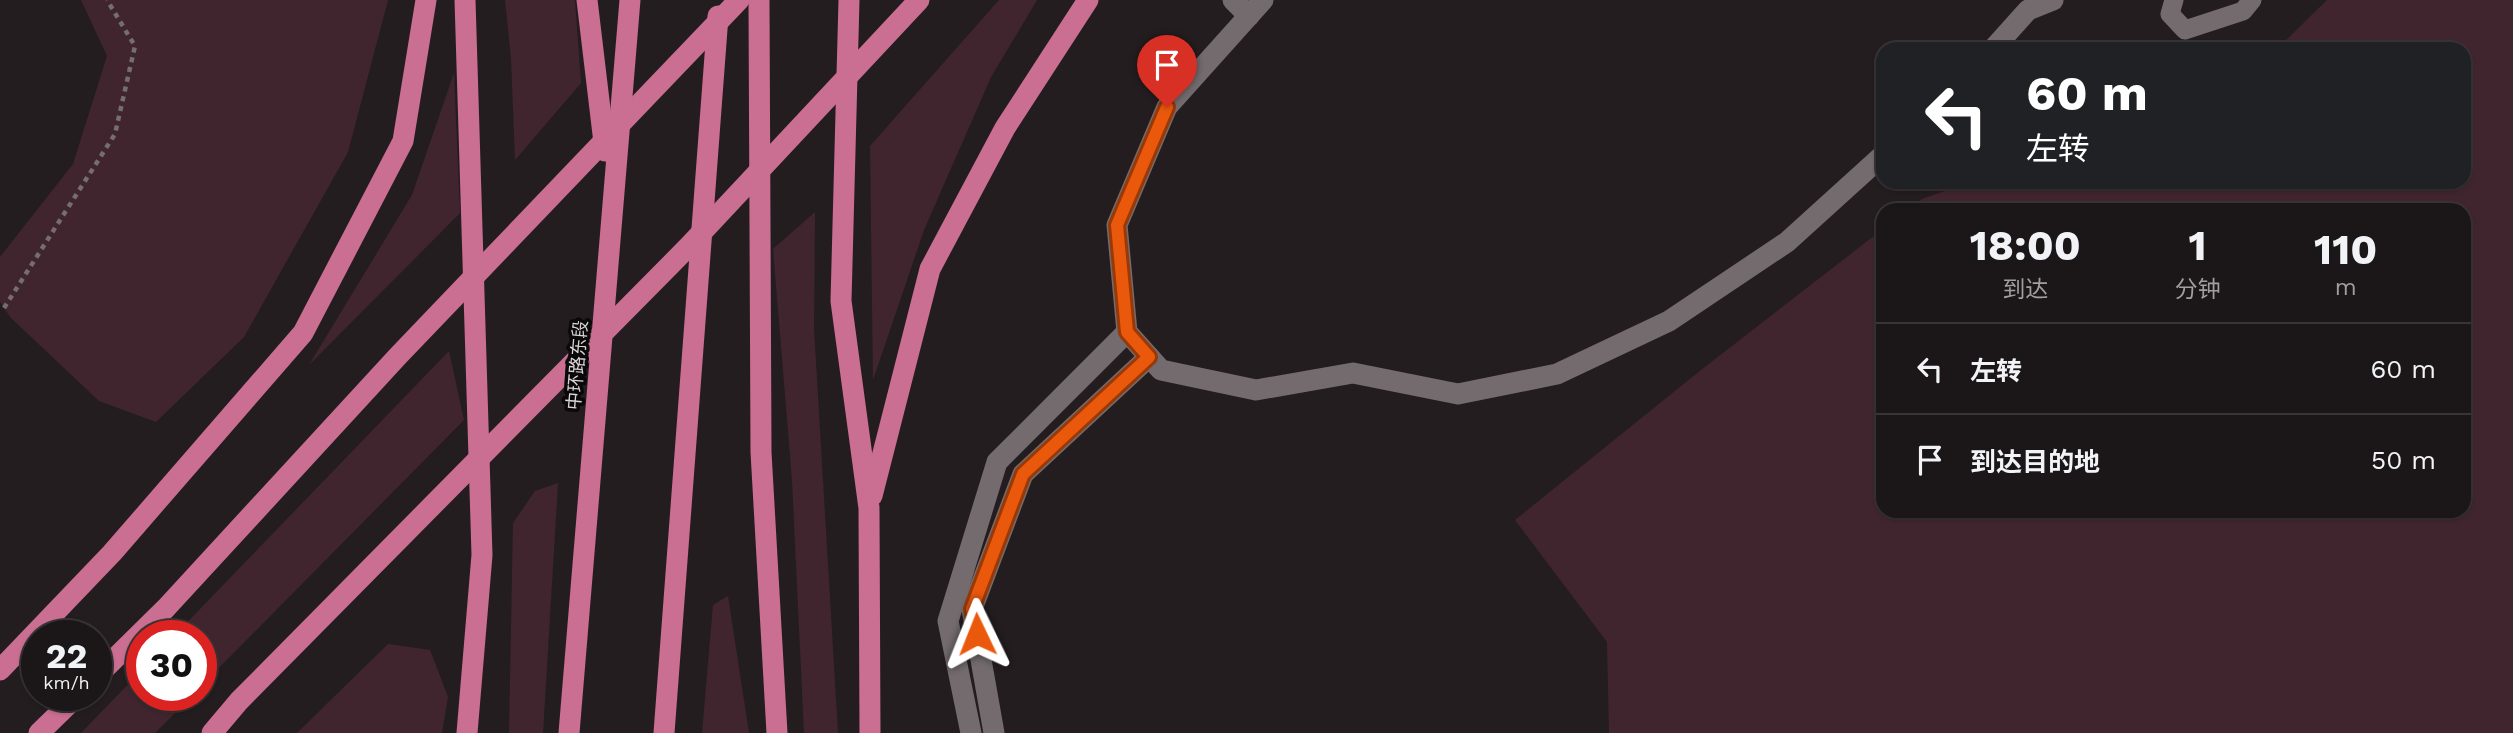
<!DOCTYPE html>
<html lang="zh">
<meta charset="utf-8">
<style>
body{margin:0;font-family:"Work Sans","Noto Sans SC",sans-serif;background:#241f20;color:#f1f3f6;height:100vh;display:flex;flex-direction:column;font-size:26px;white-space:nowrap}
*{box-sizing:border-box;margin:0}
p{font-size:23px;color:#a09fa1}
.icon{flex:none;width:38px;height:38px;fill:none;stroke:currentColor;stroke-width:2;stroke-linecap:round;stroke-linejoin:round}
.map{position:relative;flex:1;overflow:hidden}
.sheet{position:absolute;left:1876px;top:203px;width:595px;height:315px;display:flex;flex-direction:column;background:#1b1617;border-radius:21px;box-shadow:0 2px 5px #0004,0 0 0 2px #393536}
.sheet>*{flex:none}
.guide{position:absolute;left:1876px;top:42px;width:595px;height:147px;border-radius:21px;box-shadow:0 2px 5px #0004,0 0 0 2px #393536;background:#202124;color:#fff;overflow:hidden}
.speed{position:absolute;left:21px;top:620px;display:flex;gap:14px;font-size:35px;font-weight:700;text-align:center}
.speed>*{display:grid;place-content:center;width:91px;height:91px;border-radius:50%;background:#1b1617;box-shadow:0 2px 5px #0004,0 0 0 2px #393536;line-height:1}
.speed small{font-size:18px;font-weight:400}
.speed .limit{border:10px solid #d22;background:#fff;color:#111}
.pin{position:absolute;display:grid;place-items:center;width:60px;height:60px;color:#fff;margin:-72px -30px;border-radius:50% 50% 50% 0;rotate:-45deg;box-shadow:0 0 7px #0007}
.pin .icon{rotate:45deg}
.me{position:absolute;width:77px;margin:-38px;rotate:358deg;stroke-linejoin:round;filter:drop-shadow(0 0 5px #0008)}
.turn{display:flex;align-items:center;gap:24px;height:147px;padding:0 35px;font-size:32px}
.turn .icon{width:91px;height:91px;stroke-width:2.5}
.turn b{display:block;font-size:49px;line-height:60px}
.eta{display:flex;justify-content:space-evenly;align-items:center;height:119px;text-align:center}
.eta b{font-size:42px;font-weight:700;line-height:49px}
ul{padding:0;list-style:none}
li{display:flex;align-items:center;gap:21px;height:91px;padding:0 35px;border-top:2px solid #393536}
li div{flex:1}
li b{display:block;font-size:26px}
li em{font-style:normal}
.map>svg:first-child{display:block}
.green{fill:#40252f}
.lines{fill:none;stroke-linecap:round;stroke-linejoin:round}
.path{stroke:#746e70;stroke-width:4.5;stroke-dasharray:5 5;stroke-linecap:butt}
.lane{stroke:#736b6d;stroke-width:19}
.street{stroke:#736b6d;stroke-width:21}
.highway{stroke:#ca6e92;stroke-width:21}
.route-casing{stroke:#983908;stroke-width:18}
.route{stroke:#ea580c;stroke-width:12}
.labels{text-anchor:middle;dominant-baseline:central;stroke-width:7;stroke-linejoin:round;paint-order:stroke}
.street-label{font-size:18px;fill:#d9d4d6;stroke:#0b0809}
</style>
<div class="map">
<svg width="2513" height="733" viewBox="0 0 2513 733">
<rect width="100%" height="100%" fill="#241d1f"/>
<!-- green -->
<g class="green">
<polygon points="81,0 388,0 348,152 244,337 156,422 99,401 11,318 0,302 0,257 73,164 107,56"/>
<polygon points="505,0 575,0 581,83 515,160 511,58"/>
<polygon points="999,0 1037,0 991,77 924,230 873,380 870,146"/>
<polygon points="2327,0 2513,0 2513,733 1609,733 1607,642 1515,520 1701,370 1883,229 1883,511 2464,511 2464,210 1908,210 1922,199 1970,182 2464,182 2464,49 2277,49"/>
<polygon points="454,73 460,213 309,365 412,195"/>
<polygon points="815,212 814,329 838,733 804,733 792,480 773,249"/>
<polygon points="449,351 464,420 201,686 201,635 175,635"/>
<polygon points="558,483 543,733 509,733 513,523 535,491"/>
<polygon points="728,596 749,733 702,733 713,605"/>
<polygon points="388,644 430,650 448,697 442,733 297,733"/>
<polygon points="142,670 142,695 193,695 155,733 81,733"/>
</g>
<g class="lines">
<!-- path -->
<polyline class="path" points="4,308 115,134 135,46 107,0"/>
<!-- lane -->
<polyline class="lane" points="2174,0 2170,14 2185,30 2243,11 2252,0"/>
<!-- street -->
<g class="street">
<polyline points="1233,0 1249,16"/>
<polyline points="1263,0 1167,107 1117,225 1127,332 1161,370 1256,390 1353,373 1458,394 1557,374 1669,321 1787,242 1883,155"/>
<polyline points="1993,49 2028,10 2053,0"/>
<polyline points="971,733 948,621 997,462 1127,332"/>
<polyline points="994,733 972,609 1023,474 1149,357"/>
</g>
<!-- highway -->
<g class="highway">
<polyline points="465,0 482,555 467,733"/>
<polyline points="587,0 605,151"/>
<polyline points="759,0 761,452 777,733"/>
<polyline points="849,0 841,301 869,508 870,733"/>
<polyline points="872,496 930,269 1005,128 1088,0"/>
<polyline points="0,670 112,553 303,333 403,141 426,0"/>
<polyline points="96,677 166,608 398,356 739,0"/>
<polyline points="39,733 78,695"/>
<polyline points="212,733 239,701 690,245 919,0"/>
<polyline points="569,733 630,0"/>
<polyline points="664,733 718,16"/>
</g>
</g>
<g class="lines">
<!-- route casing -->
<g class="route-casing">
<polyline id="route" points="977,634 972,609 1023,474 1149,357 1127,332 1117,225 1167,107"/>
</g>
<!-- route -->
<use href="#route" class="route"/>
</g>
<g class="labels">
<!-- street labels -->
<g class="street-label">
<text transform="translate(577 365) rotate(-85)">中环路东段</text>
</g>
</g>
</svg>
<div class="speed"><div>22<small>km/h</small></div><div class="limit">30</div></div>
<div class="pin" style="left:1167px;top:107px;background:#d93025"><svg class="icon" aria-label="arrive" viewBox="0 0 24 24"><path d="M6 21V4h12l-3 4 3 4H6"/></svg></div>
<svg class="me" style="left:977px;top:634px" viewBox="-20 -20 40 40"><path d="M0-17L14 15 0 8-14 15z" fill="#ea580c" stroke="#fff" stroke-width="4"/></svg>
<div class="guide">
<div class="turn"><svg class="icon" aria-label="left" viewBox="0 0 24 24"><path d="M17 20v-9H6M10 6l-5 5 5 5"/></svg><div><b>60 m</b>左转</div></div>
</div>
<section class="sheet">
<div class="eta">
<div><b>18:00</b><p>到达</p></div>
<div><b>1</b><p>分钟</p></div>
<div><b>110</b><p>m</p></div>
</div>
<ul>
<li><svg class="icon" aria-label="left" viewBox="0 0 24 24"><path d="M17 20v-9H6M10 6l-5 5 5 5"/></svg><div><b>左转</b></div><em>60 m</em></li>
<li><svg class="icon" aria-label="arrive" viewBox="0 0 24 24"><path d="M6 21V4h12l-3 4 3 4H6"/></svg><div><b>到达目的地</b></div><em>50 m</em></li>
</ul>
</section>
</div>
